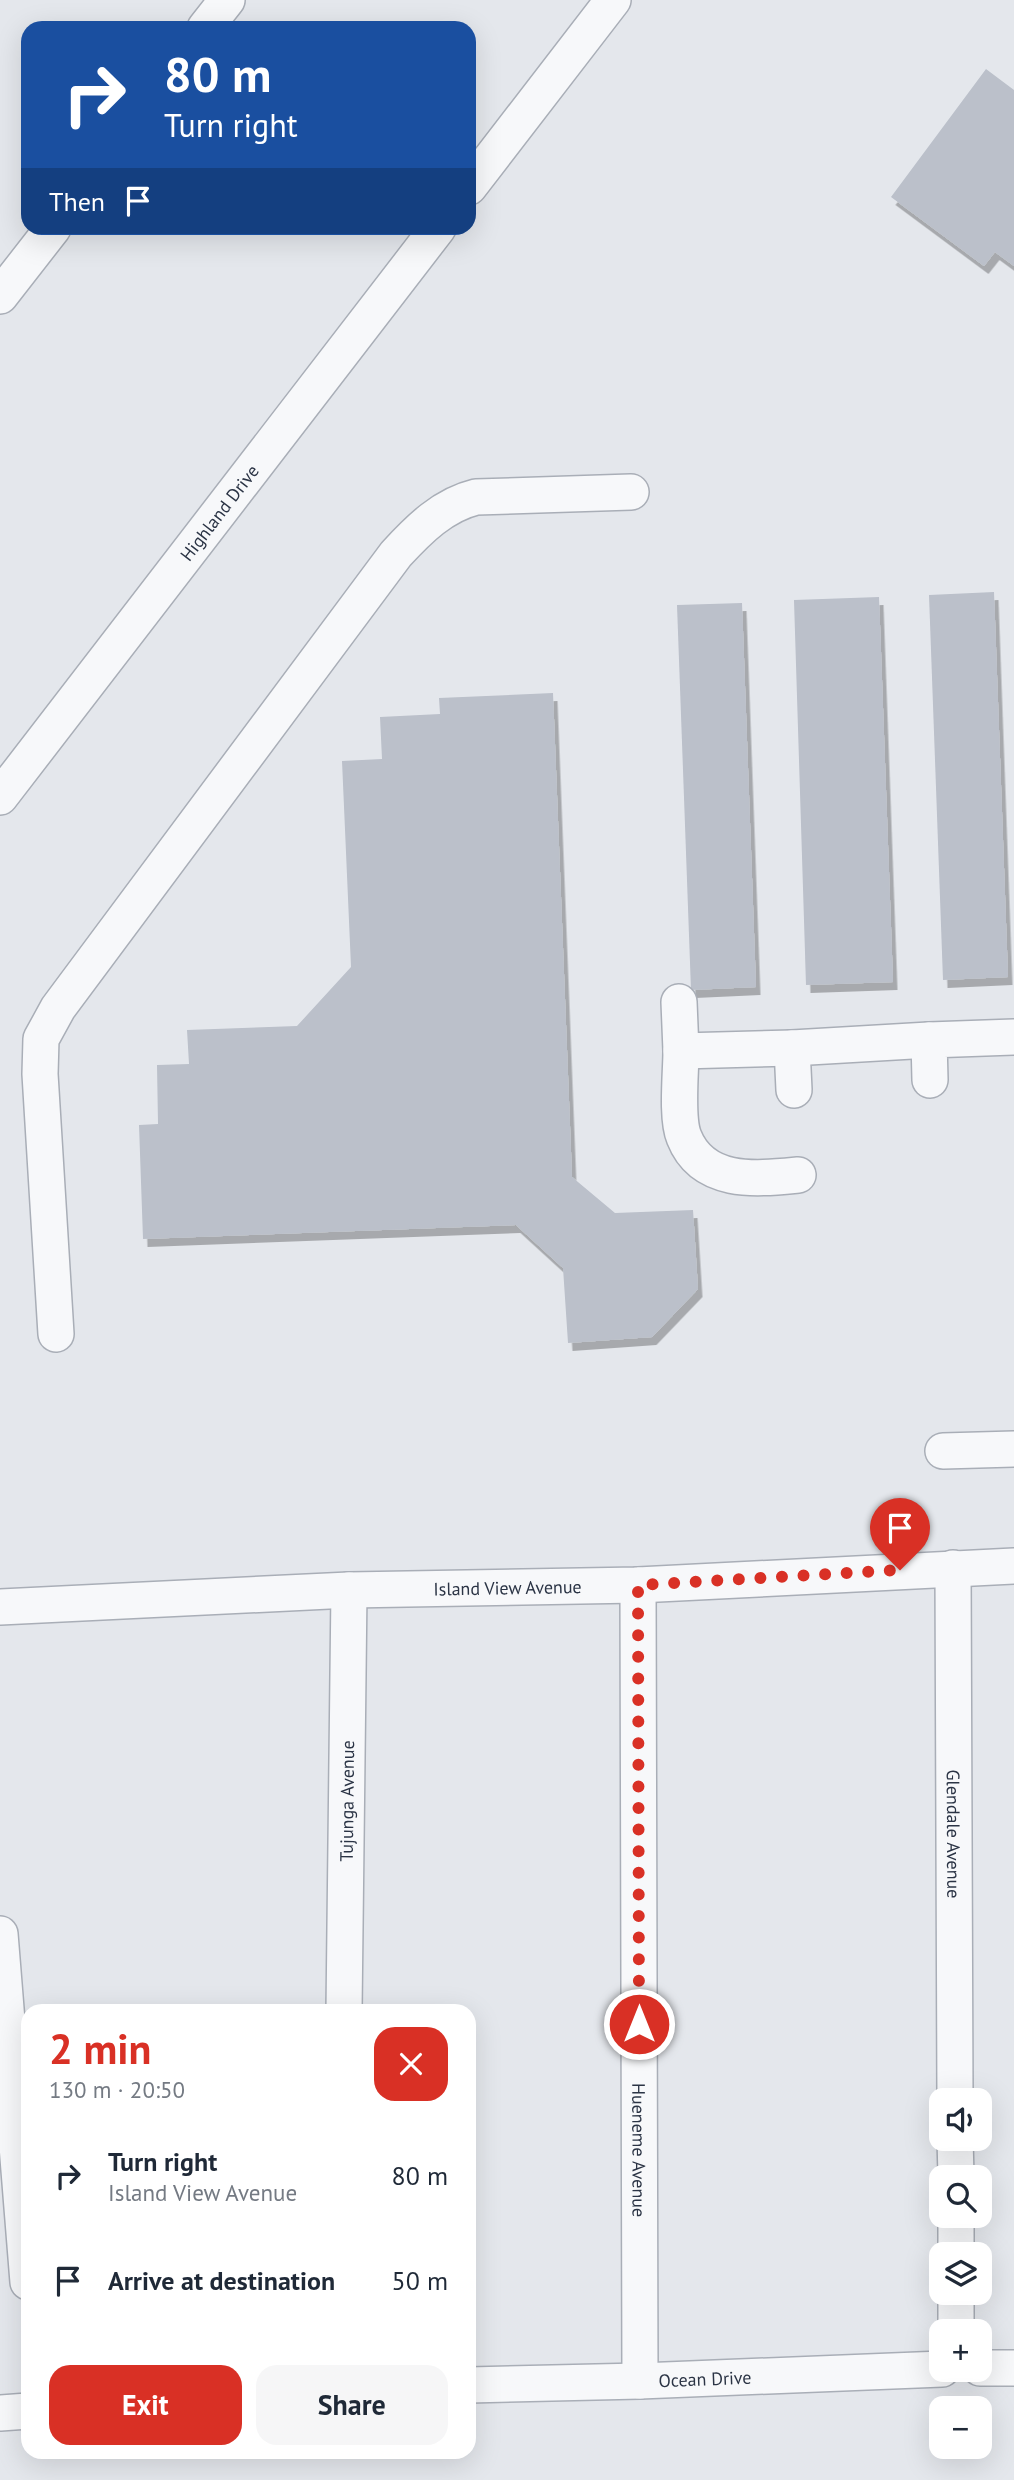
<!DOCTYPE html>
<meta charset="utf-8">
<style>
body{margin:0;font-family:"PT Sans",sans-serif;background:#f6f6f7;color:#1f2937;height:100vh;display:flex;flex-direction:column;font-size:26px;white-space:nowrap}
*{box-sizing:border-box;margin:0}
p{font-size:23px;color:#747a83}
.icon{flex:none;width:38px;height:38px;fill:none;stroke:currentColor;stroke-width:2;stroke-linecap:round;stroke-linejoin:round}
.map{position:relative;flex:1;overflow:hidden}
.side{position:absolute;left:21px;top:2004px;width:455px;height:455px;display:flex;flex-direction:column;background:#fff;border-radius:21px;box-shadow:0 7px 28px #0002}
.side>*{flex:none}
.top-card{position:absolute;left:21px;top:21px;width:455px;height:214px;border-radius:21px;box-shadow:0 7px 28px #0002;background:#1a4fa0;color:#fff;overflow:hidden}
.controls{position:absolute;left:929px;top:2088px;display:grid;gap:14px}
.controls a{display:grid;place-items:center;width:63px;height:63px;border-radius:14px;background:#fff;box-shadow:0 7px 28px #0002;font-size:35px}
.pin{position:absolute;display:grid;place-items:center;width:60px;height:60px;color:#fff;margin:-72px -30px;border-radius:50% 50% 50% 0;rotate:-45deg;box-shadow:0 0 7px #0007}
.pin .icon{rotate:45deg}
.me{position:absolute;width:77px;margin:-38px;rotate:0deg;stroke-linejoin:round;filter:drop-shadow(0 0 5px #0008)}
.turn{display:flex;align-items:center;gap:24px;height:147px;padding:0 28px;font-size:32px}
.turn .icon{width:91px;height:91px;stroke-width:2.5}
.turn b{display:block;font-size:49px;line-height:60px}
.then{display:flex;align-items:center;height:66px;padding:0 28px;background:#0003;gap:14px;font-size:26px}
.round{display:grid;place-items:center;flex:none;width:74px;height:74px;border-radius:21px;background:#f6f6f7}
.summary{display:flex;align-items:center;justify-content:space-between;height:119px;padding:0 28px}
h1{font-size:42px;font-weight:800;line-height:52px;color:#d93025}
.button{display:flex;gap:14px;margin-top:auto;padding:14px 28px}
.button a{flex:1;height:80px;border-radius:21px;background:#d93025;color:#fff;font-size:28px;font-weight:800;line-height:80px;text-align:center}
.button a+a{background:#f6f6f7;color:#1f2937}
ul{padding:0;list-style:none}
li{display:flex;align-items:center;gap:21px;height:105px;padding:0 28px}
li div{flex:1}
li b{display:block;font-size:26px}
li em{font-style:normal}
.map>svg:first-child{display:block}
.building{fill:#bbc0ca;filter:url(#shadow)}
.lines{fill:none;stroke-linecap:round;stroke-linejoin:round}
.minor-casing{stroke:#a9aeb7;stroke-width:38}
.minor{stroke:#f7f8fa;stroke-width:35}
.route{stroke:#d93025;stroke-width:12;stroke-dasharray:0 21.6}
.labels{text-anchor:middle;dominant-baseline:central;stroke-width:6;stroke-linejoin:round;paint-order:stroke}
.street-label{font-size:18px;fill:#2b3445;stroke:#f4f6f9}
</style>
<div class="map">
<svg width="1014" height="2480" viewBox="0 0 1014 2480">
<defs>
<filter id="shadow"><feDropShadow dx="4.5" dy="8" stdDeviation="0" flood-color="#0004"/></filter>
</defs>
<rect width="100%" height="100%" fill="#e4e7ec"/>
<!-- building -->
<g class="building">
<polygon points="986,69 1014,90 1014,266 995,252 984,266 891,197"/>
<polygon points="994,592 1008,977 943,980 929,595"/>
<polygon points="879,597 893,982 806,985 794,600"/>
<polygon points="742,603 756,987 691,990 677,605"/>
<polygon points="553,693 572,1177 615,1213 693,1210 698,1289 652,1337 568,1343 563,1268 516,1225 143,1239 139,1125 158,1124 157,1065 189,1064 187,1030 297,1026 351,967 342,761 382,759 380,717 440,714 439,698"/>
</g>
<g class="lines">
<!-- minor casing -->
<g class="minor-casing">
<g id="minor">
<polyline points="205,28 227,0"/>
<polyline points="469,187 613,0"/>
<polyline points="0,296 53,228"/>
<path id="s1" d="M0,797L438,228"/>
<polyline points="679,1002 681,1051 792,1048"/>
<path d="M681,1051C681,1072 676,1118 684,1137C703,1185 756,1179 798,1175"/>
<polyline points="930,1080 929,1040 1014,1037"/>
<polyline points="794,1090 792,1048 929,1040"/>
<path d="M56,1334L40,1074L41,1039L58,1008L396,554C419,529 443,505 476,497L631,492"/>
<polyline points="943,1451 1014,1449"/>
<path id="s2" d="M953,1568L955,2100"/>
<path id="s3" d="M638,1585L640,2381"/>
<path id="s4" d="M0,1607L349,1590L638,1585L1014,1566"/>
<polyline points="0,1934 28,2282"/>
<path id="s5" d="M344,2011L349,1590"/>
<polyline points="955,2138 956,2177"/>
<polyline points="956,2216 956,2254"/>
<polyline points="956,2292 956,2331"/>
<polyline points="980,2368 1014,2368"/>
<path id="s6" d="M469,2385L640,2381L942,2369"/>
<polyline points="0,2413 28,2411"/>
</g>
</g>
<!-- minor -->
<use href="#minor" class="minor"/>
</g>
<g class="lines">
<!-- route -->
<polyline class="route" points="639,2024 638,1585 900,1570"/>
</g>
<g class="labels">
<!-- street labels -->
<g class="street-label">
<text stroke="none"><textPath href="#s1" startOffset="359">Highland Drive</textPath></text>
<text stroke="none"><textPath href="#s4" startOffset="508">Island View Avenue</textPath></text>
<text stroke="none"><textPath href="#s5" startOffset="210">Tujunga Avenue</textPath></text>
<text stroke="none"><textPath href="#s2" startOffset="266">Glendale Avenue</textPath></text>
<text stroke="none"><textPath href="#s3" startOffset="565">Hueneme Avenue</textPath></text>
<text stroke="none"><textPath href="#s6" startOffset="236">Ocean Drive</textPath></text>
</g>
</g>
</svg>
<div class="controls">
<a><svg class="icon" aria-label="sound" viewBox="0 0 24 24"><path d="M4 9h4l5-4v14l-5-4H4zM17 9q2 3 0 6"/></svg></a>
<a><svg class="icon" aria-label="search" viewBox="0 0 24 24"><circle cx="10" cy="10" r="6"/><path d="M15 15l6 6"/></svg></a>
<a><svg class="icon" aria-label="layers" viewBox="0 0 24 24"><path d="M12 4l9 5-9 5-9-5zM3 14l9 5 9-5"/></svg></a>
<a>+</a>
<a>−</a>
</div>
<div class="pin" style="left:900px;top:1570px;background:#d93025"><svg class="icon" aria-label="arrive" viewBox="0 0 24 24"><path d="M6 21V4h12l-3 4 3 4H6"/></svg></div>
<svg class="me" style="left:639px;top:2024px" viewBox="-20 -20 40 40"><circle r="17" fill="#d93025" stroke="#fff" stroke-width="3"/><path d="M0-11L8 9 0 5-8 9z" fill="#fff"/></svg>
<div class="top-card">
<div class="turn"><svg class="icon" aria-label="right" viewBox="0 0 24 24"><path d="M7 20v-9h11M14 6l5 5-5 5"/></svg><div><b>80 m</b>Turn right</div></div>
<div class="then">Then<svg class="icon" aria-label="arrive" viewBox="0 0 24 24"><path d="M6 21V4h12l-3 4 3 4H6"/></svg></div>
</div>
<section class="side">
<div class="summary"><div><h1>2 min</h1><p>130 m · 20:50</p></div><a class="round" style="background:#d93025;color:#fff"><svg class="icon" aria-label="close" viewBox="0 0 24 24"><path d="M6 6l12 12M18 6L6 18"/></svg></a></div>
<ul>
<li><svg class="icon" aria-label="right" viewBox="0 0 24 24"><path d="M7 20v-9h11M14 6l5 5-5 5"/></svg><div><b>Turn right</b><p>Island View Avenue</p></div><em>80 m</em></li>
<li><svg class="icon" aria-label="arrive" viewBox="0 0 24 24"><path d="M6 21V4h12l-3 4 3 4H6"/></svg><div><b>Arrive at destination</b></div><em>50 m</em></li>
</ul>
<div class="button"><a>Exit</a><a>Share</a></div>
</section>
</div>
